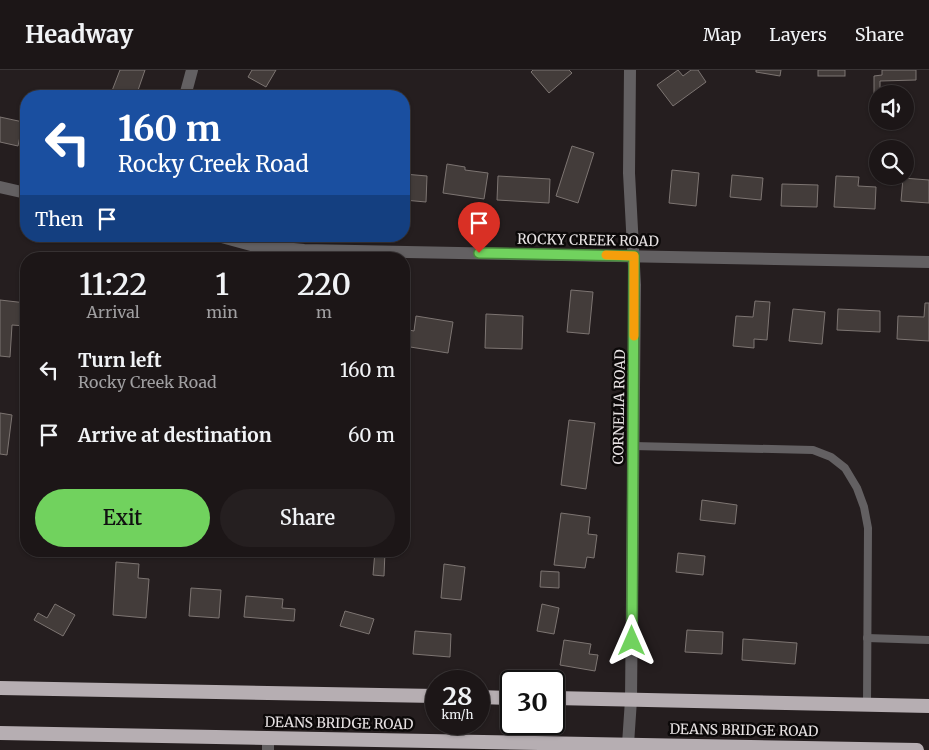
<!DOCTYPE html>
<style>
body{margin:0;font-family:Merriweather,serif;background:#251f20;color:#f1f3f6;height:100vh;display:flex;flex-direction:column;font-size:19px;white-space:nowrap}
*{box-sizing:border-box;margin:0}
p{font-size:16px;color:#a09fa1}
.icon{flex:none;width:28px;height:28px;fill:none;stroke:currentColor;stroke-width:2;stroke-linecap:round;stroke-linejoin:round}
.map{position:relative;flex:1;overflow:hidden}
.details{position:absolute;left:20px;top:182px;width:390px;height:305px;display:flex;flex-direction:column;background:#1c1617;border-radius:20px;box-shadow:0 1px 4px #0004,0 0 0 1px #3a3536}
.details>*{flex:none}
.hud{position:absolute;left:20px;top:20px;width:390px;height:152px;border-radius:20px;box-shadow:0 1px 4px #0004,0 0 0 1px #3a3536;background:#1a4fa0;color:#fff;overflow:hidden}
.buttons{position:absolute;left:869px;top:15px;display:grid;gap:10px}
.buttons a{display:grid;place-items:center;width:45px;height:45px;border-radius:50%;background:#1c1617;box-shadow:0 1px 4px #0004,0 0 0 1px #3a3536;font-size:25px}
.speed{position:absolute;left:425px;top:600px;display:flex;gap:10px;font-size:25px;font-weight:700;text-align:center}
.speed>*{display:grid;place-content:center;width:65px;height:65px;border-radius:50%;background:#1c1617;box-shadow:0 1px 4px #0004,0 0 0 1px #3a3536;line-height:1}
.speed small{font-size:12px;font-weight:400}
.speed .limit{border:2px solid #111;border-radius:8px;background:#fff;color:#111}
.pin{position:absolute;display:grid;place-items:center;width:42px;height:42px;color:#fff;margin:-51px -21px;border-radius:50% 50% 50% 0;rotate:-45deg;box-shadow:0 0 5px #0007}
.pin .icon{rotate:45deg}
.me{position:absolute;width:55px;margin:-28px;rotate:0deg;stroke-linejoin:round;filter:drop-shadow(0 0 4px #0008)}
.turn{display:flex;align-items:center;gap:18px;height:105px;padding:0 15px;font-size:22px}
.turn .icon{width:65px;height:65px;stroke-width:2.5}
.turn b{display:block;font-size:35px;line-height:42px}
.then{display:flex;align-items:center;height:48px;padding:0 15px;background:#0003;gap:10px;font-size:19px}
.eta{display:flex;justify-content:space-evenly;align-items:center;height:85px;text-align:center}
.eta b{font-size:30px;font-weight:600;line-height:35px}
.button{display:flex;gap:10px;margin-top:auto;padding:10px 15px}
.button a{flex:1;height:58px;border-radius:30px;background:#71d25e;color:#111;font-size:20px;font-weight:600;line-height:58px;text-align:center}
.button a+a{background:#251f20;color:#f1f3f6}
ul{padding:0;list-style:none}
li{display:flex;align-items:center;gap:15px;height:65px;padding:0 15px}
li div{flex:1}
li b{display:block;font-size:19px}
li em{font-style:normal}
header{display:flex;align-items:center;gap:30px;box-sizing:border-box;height:70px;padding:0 25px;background:#1c1617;border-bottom:1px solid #3a3536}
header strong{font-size:24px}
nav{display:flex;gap:28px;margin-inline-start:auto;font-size:18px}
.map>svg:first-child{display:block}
.building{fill:#433c3a;stroke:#7d7572}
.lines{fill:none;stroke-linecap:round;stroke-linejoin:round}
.service{stroke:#636062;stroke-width:8}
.minor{stroke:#636062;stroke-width:12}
.trunk{stroke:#b6aeb2;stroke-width:14}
.route-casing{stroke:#49883d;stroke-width:12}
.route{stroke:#71d25e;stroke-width:9}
.slow{stroke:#f59e0b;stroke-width:9}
.labels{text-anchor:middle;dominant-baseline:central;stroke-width:5;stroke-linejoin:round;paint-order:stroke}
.street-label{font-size:14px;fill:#e8e3e4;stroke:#0c0909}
</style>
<header>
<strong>Headway</strong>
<nav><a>Map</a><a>Layers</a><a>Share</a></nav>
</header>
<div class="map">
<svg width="929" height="680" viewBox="0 0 929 680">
<rect width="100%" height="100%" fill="#251e1f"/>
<!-- building -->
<g class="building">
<polygon points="120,0 145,0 136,26 110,26"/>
<polygon points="252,0 276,0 266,17 248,7"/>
<polygon points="533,0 569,0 572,3 549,23 531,2"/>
<polygon points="678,0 683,6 691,0 698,0 706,12 673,36 657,15"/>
<polygon points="756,0 781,0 780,6 756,2"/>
<rect x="818" y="0" width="27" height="6"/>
<polygon points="882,0 916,0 916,10 880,11 880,23 874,23 874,6 882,5"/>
<polygon points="0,47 23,52 18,76 0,72"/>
<polygon points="572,76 594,83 578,133 556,126"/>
<polygon points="447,94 465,97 465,100 488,103 484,129 443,123"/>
<polygon points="672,100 699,103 696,136 669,133"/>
<polygon points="404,104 427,106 426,132 404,130"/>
<polygon points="732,105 763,108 761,130 730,127"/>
<polygon points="498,106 550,109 549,133 497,130"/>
<polygon points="836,106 859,107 858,116 876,117 875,139 834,137"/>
<polygon points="903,108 929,110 929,133 901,131"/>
<polygon points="782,114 818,115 817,137 781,136"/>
<polygon points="571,220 593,222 589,264 567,262"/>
<polygon points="0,230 26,233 26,256 12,255 10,287 0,286"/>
<polygon points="755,231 770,232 767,270 754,269 754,278 733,276 736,246 753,247"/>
<polygon points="925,233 929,233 929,271 897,269 898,246 924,247"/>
<polygon points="793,239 825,242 822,274 789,271"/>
<polygon points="838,239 880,241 880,262 837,260"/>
<polygon points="486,244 523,246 522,279 485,278"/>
<polygon points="416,246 453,252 448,283 404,276 404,259 414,261"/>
<polygon points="0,343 12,345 7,385 0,384"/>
<polygon points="569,350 595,353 586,419 561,415"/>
<polygon points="702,430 737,435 735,454 700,450"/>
<polygon points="561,443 590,447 588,464 597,465 594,488 587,487 585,498 554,495"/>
<polygon points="375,481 385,481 384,506 373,505"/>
<polygon points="678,483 705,486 703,505 676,502"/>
<polygon points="116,492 139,494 138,508 149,509 146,548 113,545"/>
<polygon points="444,494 465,497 461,530 441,528"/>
<polygon points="541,501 559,502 559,518 540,517"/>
<polygon points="191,518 221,520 219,548 189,546"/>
<polygon points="246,526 283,529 282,538 295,539 294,551 244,547"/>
<polygon points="55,534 75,545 63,566 34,550 38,543 47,548"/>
<polygon points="542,534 559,538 554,564 537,561"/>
<polygon points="345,541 374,549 369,564 340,556"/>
<polygon points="687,560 723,562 722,584 685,582"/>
<polygon points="415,561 451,564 450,587 413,584"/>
<polygon points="743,569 797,573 795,594 742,590"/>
<polygon points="564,570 591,574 589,584 598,585 595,601 560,595"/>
</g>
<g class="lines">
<!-- service -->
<g class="service">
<polyline points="633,376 813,380 831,387 845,398 857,418 864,437 868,458 867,635"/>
<polyline points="867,568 929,570"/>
</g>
<!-- minor -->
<g class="minor">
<polyline points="185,26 192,0"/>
<polyline points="0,117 26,123"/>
<polyline points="218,166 251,175 304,180 929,192"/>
<polyline points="628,674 631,630 635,215 629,103 630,0"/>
<polyline points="268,680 268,668"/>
</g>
<!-- trunk -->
<g class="trunk">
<polyline points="0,618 436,626"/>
<polyline points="479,627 511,628"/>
<polyline points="554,628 929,636"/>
<polyline points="0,663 917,680"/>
</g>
</g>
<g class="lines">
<!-- route casing -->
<g class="route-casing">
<polyline id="route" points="479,183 634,186 632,571"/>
</g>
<!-- route -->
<use href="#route" class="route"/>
<!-- slow -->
<polyline class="slow" points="606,185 634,186 634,266"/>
</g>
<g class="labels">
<!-- street labels -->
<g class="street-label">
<text transform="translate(588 170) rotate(1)">ROCKY CREEK ROAD</text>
<text transform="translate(619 337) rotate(-89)">CORNELIA ROAD</text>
<text transform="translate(339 653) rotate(1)">DEANS BRIDGE ROAD</text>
<text transform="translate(744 660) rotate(1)">DEANS BRIDGE ROAD</text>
</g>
</g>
</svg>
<div class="buttons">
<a><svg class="icon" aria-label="sound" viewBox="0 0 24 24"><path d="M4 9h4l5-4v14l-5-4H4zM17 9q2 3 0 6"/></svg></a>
<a><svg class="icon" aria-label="search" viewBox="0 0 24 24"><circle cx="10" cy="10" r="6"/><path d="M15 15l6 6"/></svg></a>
</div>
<div class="speed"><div>28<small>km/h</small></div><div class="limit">30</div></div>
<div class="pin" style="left:479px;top:183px;background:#d93025"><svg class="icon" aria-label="arrive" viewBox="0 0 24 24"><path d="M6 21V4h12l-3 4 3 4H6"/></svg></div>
<svg class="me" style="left:632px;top:571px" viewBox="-20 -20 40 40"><path d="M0-17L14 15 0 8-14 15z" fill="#71d25e" stroke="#fff" stroke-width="4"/></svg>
<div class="hud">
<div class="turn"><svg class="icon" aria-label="left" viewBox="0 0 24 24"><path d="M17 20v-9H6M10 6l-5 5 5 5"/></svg><div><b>160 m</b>Rocky Creek Road</div></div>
<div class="then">Then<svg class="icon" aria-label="arrive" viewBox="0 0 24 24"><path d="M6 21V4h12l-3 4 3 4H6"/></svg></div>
</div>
<section class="details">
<div class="eta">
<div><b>11:22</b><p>Arrival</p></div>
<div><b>1</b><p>min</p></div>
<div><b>220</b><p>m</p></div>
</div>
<ul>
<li><svg class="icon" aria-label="left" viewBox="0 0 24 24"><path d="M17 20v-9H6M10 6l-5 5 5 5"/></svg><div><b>Turn left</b><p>Rocky Creek Road</p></div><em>160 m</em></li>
<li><svg class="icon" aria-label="arrive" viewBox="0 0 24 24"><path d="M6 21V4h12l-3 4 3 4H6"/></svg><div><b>Arrive at destination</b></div><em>60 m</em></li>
</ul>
<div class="button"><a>Exit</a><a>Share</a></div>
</section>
</div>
